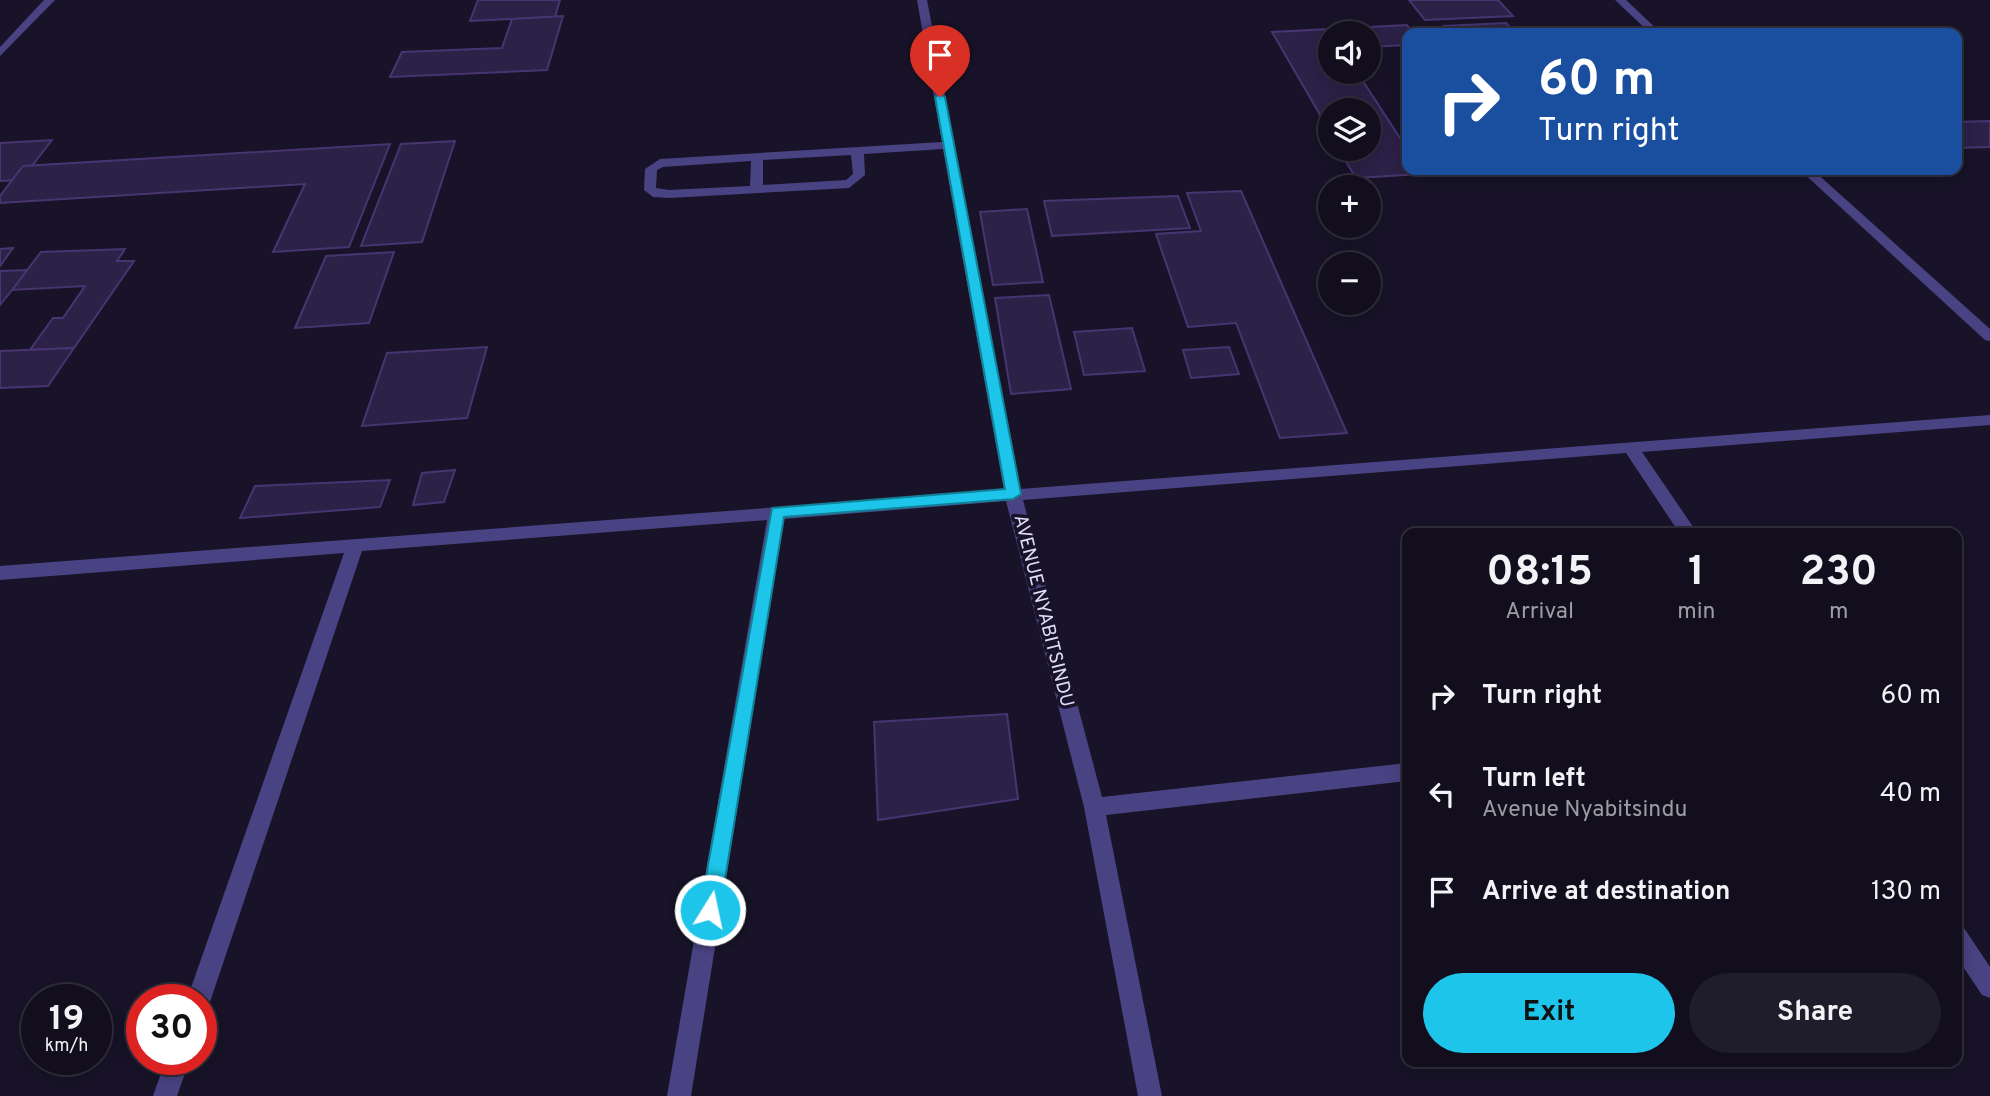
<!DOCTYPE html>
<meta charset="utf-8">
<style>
body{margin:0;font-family:Overpass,sans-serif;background:#1f1c2b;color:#f1f3f6;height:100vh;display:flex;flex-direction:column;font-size:26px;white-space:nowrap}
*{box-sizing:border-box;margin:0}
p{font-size:23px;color:#9c9ca4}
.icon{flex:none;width:38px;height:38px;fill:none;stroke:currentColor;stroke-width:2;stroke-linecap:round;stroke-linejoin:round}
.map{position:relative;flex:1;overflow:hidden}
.details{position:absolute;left:1402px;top:528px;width:560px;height:539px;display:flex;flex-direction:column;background:#120e1e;border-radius:14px;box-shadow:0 4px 18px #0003,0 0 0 2px #312e3c}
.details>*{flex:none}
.top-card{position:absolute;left:1402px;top:28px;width:560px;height:147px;border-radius:14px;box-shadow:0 4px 18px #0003,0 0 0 2px #312e3c;background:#1a4fa0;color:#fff;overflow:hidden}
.buttons{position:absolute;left:1318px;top:21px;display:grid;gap:14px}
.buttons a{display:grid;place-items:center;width:63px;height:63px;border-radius:50%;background:#120e1e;box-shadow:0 4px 18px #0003,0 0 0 2px #312e3c;font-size:35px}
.speed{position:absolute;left:21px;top:984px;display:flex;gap:14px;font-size:35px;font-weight:700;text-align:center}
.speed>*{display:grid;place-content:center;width:91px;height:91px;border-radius:50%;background:#120e1e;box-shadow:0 4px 18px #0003,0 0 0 2px #312e3c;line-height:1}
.speed small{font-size:18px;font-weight:400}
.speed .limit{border:10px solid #d22;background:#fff;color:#111}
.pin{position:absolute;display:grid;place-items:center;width:60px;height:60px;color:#fff;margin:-72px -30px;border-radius:50% 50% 50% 0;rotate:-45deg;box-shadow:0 0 7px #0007}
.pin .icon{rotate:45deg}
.me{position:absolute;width:77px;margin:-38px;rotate:10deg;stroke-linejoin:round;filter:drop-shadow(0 0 5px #0008)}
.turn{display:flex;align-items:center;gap:24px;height:147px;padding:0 21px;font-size:32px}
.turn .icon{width:91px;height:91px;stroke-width:2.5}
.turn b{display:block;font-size:49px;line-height:60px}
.eta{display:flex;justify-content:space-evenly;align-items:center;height:119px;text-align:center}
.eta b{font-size:42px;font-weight:700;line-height:49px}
.cta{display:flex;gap:14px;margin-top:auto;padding:14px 21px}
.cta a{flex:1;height:80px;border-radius:42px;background:#1cc5e9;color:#111;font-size:28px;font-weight:700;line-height:80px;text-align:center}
.cta a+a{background:#1f1c2b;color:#f1f3f6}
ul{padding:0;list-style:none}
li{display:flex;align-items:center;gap:21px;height:98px;padding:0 21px}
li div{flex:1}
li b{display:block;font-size:26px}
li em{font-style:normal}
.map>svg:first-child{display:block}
.building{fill:#2c2147;stroke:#463571;stroke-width:2}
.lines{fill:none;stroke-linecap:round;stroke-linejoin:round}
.minor{fill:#4a4383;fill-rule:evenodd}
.route{fill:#1cc5e9;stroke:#128097;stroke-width:2}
.labels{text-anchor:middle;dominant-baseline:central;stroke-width:7;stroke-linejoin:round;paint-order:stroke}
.street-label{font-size:19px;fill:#e3ddfc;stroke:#181328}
</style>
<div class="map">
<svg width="1990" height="1096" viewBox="0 0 1990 1096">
<rect width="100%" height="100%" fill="#181328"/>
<!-- building -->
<g class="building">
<polygon points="478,0 560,0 555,17 470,21"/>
<polygon points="1409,0 1498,0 1513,16 1425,20"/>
<polygon points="563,16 547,70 390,77 402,52 502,48 512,19"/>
<polygon points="1506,23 1515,33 1450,33 1444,26"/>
<polygon points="1407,25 1413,33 1407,33 1407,45 1368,47 1368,33 1330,33 1330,72 1357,72 1402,141 1407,140 1407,170 1489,170 1356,178 1338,149 1368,149 1368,110 1330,110 1330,132 1272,32"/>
<polygon points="1990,121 1990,147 1956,148 1956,122"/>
<polygon points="52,140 21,180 0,181 0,143"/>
<polygon points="455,141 422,242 361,246 401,144"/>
<polygon points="390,144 349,247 273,252 305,184 0,203 0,196 23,166"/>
<polygon points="1241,191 1347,433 1280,438 1236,323 1188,327 1156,234 1201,231 1187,193"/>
<polygon points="1178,196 1190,228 1052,236 1044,201"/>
<polygon points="1027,209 1043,282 993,285 980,212"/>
<polygon points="13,248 0,266 0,249"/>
<polygon points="125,249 117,261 134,261 74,348 30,350 53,318 63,318 85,286 12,290 41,252"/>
<polygon points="394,252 369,323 295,328 326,256"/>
<polygon points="27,270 12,290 0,305 0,271"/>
<polygon points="1049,295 1071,389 1011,394 995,298"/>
<polygon points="1132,328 1145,371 1084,375 1074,332"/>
<polygon points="487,347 467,418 362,426 387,353"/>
<polygon points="1229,347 1239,374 1191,378 1183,350"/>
<polygon points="74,348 48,386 0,388 0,351"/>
<polygon points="455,470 444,502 413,505 422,473"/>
<polygon points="390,480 380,507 240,518 255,486"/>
<polygon points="1007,714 1018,799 878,820 874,722"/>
</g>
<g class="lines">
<!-- minor -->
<g class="minor">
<polygon points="44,0 55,0 0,56 0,47"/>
<path d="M917,0H927L1020,489L1990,415V425L1642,452L1698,534H1680L1626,453L1023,500L1102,797L1407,763V781L1106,815L1162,1096H1138L1084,807L1006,501L784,519L691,1096H667L767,520L362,551L211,999L207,1007L201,1009V999H187L344,553L0,580V566L1004,490L943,149L864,154L865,175L849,188L669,198L653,197L644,190L645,169L660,159L942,142ZM851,155L853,174L846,180L763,185V160ZM751,161L750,186L669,190L656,188L657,170L663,167Z"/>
<polygon points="1615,0 1626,0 1661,33 1650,33"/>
<polygon points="1800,170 1813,170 1990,329 1990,341 1985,340"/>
<polygon points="1956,925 1964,928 1990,967 1990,998 1982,995 1956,956"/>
<polygon points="166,1059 190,1059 177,1096 153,1096"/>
</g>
</g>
<!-- route -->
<polygon class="route" points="940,94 945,97 1021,494 1013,499 784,517 720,910 717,917 710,919 703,917 700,910 772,508 1005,489 935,97"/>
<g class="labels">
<!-- street labels -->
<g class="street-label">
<text transform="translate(1043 611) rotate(76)">AVENUE NYABITSINDU</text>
</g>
</g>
</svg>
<div class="buttons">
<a><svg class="icon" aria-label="sound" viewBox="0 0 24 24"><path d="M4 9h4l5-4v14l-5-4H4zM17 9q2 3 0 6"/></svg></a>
<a><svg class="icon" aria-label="layers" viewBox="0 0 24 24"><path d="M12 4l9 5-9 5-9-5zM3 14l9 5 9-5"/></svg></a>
<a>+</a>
<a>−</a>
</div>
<div class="speed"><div>19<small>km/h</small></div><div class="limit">30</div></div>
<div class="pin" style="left:940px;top:97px;background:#d93025"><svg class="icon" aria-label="arrive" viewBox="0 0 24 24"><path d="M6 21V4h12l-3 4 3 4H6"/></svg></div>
<svg class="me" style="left:710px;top:910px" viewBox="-20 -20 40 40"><circle r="17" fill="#1cc5e9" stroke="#fff" stroke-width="3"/><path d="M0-11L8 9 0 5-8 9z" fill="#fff"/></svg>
<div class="top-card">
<div class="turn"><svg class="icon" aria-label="right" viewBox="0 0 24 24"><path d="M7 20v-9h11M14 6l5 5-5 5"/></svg><div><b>60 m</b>Turn right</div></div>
</div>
<section class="details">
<div class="eta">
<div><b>08:15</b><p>Arrival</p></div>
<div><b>1</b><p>min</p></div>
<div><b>230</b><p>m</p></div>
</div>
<ul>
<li><svg class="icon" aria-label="right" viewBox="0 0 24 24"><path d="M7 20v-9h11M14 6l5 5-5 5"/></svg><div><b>Turn right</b></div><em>60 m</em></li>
<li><svg class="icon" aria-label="left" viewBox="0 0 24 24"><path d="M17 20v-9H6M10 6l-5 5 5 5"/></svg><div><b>Turn left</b><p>Avenue Nyabitsindu</p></div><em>40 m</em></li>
<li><svg class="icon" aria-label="arrive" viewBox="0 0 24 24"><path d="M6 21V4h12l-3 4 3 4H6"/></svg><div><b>Arrive at destination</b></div><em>130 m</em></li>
</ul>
<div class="cta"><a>Exit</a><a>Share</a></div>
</section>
</div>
